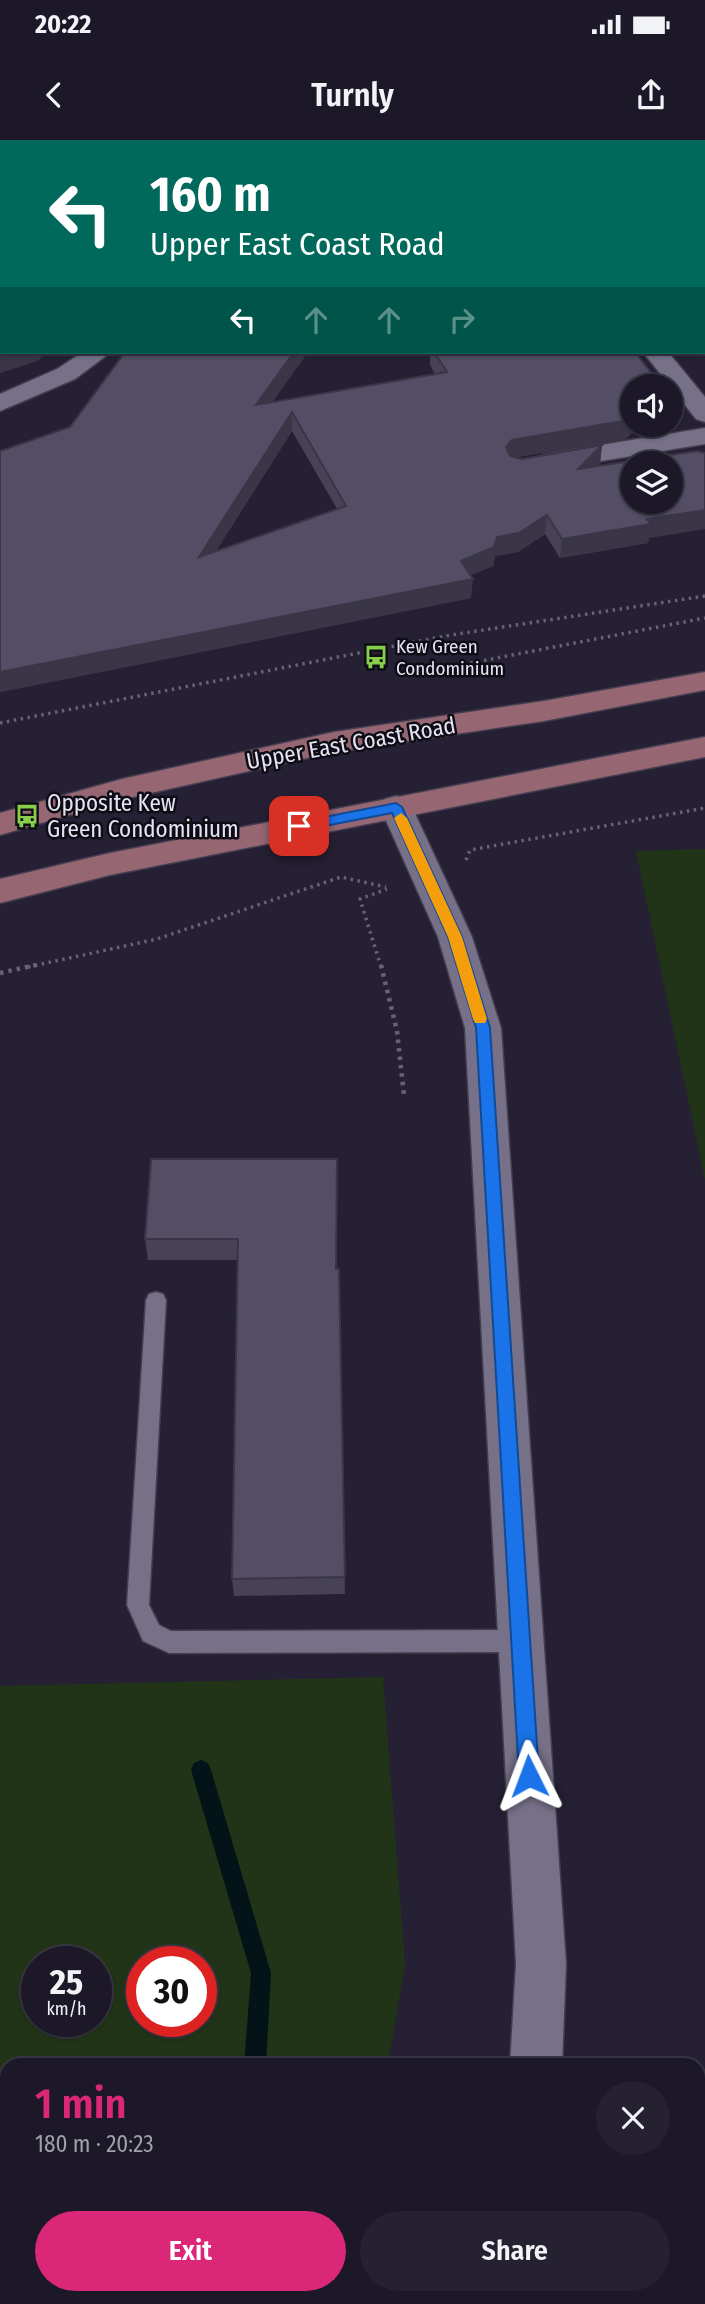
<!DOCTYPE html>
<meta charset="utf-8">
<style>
body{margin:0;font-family:"Fira Sans Condensed",sans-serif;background:#252130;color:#f1f3f6;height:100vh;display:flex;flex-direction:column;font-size:26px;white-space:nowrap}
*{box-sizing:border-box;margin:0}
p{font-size:23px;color:#a0a0a8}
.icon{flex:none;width:38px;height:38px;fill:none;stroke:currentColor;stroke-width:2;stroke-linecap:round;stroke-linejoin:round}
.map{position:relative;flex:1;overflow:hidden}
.details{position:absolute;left:0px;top:1918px;width:705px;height:247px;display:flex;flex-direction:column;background:#1c1828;border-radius:21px 21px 0 0;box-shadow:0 2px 5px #0004,0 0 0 2px #3a3745}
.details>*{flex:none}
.top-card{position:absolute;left:0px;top:0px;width:705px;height:214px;box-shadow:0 2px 5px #0004,0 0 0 2px #3a3745;background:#00695c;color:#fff;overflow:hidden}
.buttons{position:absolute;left:620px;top:234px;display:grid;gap:14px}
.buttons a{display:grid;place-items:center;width:63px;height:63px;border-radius:50%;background:#1c1828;box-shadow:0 2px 5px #0004,0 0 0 2px #3a3745;font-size:35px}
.speed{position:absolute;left:21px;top:1806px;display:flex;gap:14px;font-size:35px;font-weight:700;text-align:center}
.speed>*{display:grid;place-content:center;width:91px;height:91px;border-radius:50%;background:#1c1828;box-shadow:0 2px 5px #0004,0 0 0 2px #3a3745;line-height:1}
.speed small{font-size:18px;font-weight:400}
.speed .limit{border:10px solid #d22;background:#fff;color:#111}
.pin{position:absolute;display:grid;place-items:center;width:60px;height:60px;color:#fff;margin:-30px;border-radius:14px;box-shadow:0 4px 10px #0006}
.me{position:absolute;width:77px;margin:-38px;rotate:357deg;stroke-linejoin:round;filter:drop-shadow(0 0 5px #0008)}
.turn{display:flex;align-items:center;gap:24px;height:147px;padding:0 35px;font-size:32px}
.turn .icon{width:91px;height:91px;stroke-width:2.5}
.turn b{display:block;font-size:49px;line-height:60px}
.lanes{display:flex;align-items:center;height:66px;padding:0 35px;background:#0003;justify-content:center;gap:35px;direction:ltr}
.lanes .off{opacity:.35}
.round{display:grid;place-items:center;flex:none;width:74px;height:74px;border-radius:37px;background:#252130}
.summary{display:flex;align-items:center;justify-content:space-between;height:119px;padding:0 35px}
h1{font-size:42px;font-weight:600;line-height:52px;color:#db2777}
.primary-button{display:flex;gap:14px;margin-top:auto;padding:14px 35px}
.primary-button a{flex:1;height:80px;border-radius:42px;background:#db2777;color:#fff;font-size:28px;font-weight:600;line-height:80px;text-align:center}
.primary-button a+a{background:#252130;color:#f1f3f6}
.status{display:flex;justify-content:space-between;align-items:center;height:49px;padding:0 35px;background:#1c1828;direction:ltr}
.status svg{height:19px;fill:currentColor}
header{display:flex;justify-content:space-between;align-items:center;height:91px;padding:0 35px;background:#1c1828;font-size:32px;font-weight:600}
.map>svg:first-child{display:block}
.green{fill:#213417;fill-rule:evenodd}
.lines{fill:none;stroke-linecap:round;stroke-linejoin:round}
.stream{fill:#031418;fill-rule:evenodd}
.lane-casing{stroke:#433d4f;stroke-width:3}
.street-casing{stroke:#433d4f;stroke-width:3}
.secondary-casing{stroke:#433d4f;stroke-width:3}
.path-far1{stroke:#676274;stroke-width:3.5;stroke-dasharray:2.5 4.5;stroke-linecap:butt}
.path{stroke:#676274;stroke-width:4.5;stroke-dasharray:3.5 5;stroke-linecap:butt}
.lane{fill:#767089;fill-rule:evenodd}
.street{fill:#767089;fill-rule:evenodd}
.secondary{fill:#966773;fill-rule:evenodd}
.wall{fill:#474257;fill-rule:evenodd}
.shaded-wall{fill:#3a3647}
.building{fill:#534d65;stroke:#3a3647;stroke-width:2;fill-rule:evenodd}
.route{fill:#1a73e8;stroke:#114b97;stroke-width:2}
.slow{fill:#f59e0b}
.labels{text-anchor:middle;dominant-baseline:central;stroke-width:5;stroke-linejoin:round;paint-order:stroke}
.far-poi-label{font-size:19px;fill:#e6e3f1;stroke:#0e0c15;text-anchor:start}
.street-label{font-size:23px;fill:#e6e3f1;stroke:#0e0c15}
.poi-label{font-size:23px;fill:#e6e3f1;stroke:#0e0c15;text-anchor:start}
</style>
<div class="status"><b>20:22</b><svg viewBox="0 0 49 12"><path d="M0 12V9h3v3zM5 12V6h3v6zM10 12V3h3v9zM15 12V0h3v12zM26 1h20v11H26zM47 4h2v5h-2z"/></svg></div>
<header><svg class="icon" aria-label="back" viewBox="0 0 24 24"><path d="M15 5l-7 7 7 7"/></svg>Turnly<svg class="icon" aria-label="share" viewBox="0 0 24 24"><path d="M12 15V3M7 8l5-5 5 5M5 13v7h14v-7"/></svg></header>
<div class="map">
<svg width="705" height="2164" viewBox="0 0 705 2164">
<rect width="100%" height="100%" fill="#262035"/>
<!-- green -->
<g class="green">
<polygon points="705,709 705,1040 636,711"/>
<path d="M383,1537L405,1824L388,1925H7V2158H312L309,2164H0V1546ZM37,1822H96V1881H37ZM142,1822H201V1881H142Z"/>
</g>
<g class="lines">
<!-- stream -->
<g class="stream">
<polygon points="201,1620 208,1623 211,1630 271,1833 266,1925 244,1925 251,1833 191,1630 194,1623"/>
<polygon points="32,2158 64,2158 62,2164 30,2164"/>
</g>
<!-- lane casing -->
<g class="lane-casing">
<polygon id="lane" points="156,1152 163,1154 166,1160 149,1465 159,1485 171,1491 521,1490 529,1493 532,1501 529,1509 521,1512 169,1513 143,1501 127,1465 146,1160 149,1154"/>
</g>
<!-- street casing -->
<g class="street-casing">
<g id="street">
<polygon points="254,0 291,0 292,2 256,2"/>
<rect x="482" y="0" width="22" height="2"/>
<polygon points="83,212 111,212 75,239 0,271 0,254 57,229"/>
<polygon points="643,212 668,212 705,257 705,282 696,279"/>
<polygon points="705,288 705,304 552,329 543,327 539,321 543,315 552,313"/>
<polygon points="396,656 407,659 412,667 472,797 501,888 566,1824 562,1925 510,1925 516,1824 465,888 438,797 380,667 385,659"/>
<polygon points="452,2158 508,2158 505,2164 449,2164"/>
</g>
</g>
<!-- secondary casing -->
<g class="secondary-casing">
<g id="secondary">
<polygon points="705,532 705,550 544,581 334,612 124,659 0,695 0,673 122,639 334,592 544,561"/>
<polygon points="705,597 705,617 110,735 0,763 0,739 110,713"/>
</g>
</g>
<!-- path-far1 -->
<g class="path-far1">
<polyline points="429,531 705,478"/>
<polyline points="0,583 451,495 705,456"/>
<polyline points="466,720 470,710 705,668"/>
<polyline points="28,827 157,799 341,737 386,747"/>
<polyline points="381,827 360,759 387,749"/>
</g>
<!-- path -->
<g class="path">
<polyline points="381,825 397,891 404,955"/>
<polyline points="0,833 36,825"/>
</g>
<!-- lane -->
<use href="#lane" class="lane"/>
<!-- street -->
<use href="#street" class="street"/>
<!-- secondary -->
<use href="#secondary" class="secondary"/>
</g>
<!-- wall -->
<g class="wall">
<polygon points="299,0 471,0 471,2 304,2"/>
<polygon points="704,58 705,69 705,161 704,159"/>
<path d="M125,212H308L272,262L435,234L430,225V212H611L626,299L517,317L522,319L602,305L600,324L598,326L649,398L648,403L560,418L545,394L518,412L495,416L493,426L470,435L471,458L0,552V311L70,287ZM292,291L337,369L216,411Z"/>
<polygon points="151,1019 337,1129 339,1129 345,1454 234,1456 232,1439 238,1120 148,1120 145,1099"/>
</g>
<!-- shaded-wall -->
<g class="shaded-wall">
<polygon points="704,28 705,28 705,45 704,46"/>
<polygon points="6,212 49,212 37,221 0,233 0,214"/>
<polygon points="294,212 308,212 257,284 256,265"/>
<polygon points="292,272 292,291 200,436 199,417"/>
<polygon points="632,277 632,285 640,285 626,299 510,318 506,307 512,300"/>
<polygon points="602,305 600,324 576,348 578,329"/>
<polygon points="705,370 705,389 649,398 648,403 560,418 562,399 647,379"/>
<polygon points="547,375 545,394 518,412 495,416 493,426 460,440 461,421 497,397"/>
<polygon points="473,439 471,458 0,552 0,532"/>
</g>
<!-- building -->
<g class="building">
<polygon points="0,0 192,0 206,2 2,2 2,212 6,212 0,214"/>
<polygon points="344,0 471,0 471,2 348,2"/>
<polygon points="557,0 705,0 705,28 704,28 704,2 547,2"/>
<polygon points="704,58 705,69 705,139 704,137"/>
<path d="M125,212H294L256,265L447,232L434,212H611L613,214L624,212H635L662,247H632V277L629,280L512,300L506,307L510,316L522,319L602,305L578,329L697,311L705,313V370L647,379L651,384L562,399L547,375L519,393L497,397L494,407L461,421L473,439L0,532V311L70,287ZM292,272L346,366L199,417ZM632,324H670V362H632Z"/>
<polygon points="151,1019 337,1019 336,1129 339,1129 345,1437 232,1439 238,1099 145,1099"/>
</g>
<!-- route -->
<polygon class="route" points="396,663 402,667 462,797 490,888 539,1636 536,1643 529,1645 522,1643 519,1636 476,888 448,797 392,673 299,691 292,686 299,682"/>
<!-- slow -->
<polygon class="slow" points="401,673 407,678 462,797 487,879 485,883 475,883 473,879 448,797 394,678"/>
<!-- icons -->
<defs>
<g id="bus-bare" transform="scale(1.89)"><path d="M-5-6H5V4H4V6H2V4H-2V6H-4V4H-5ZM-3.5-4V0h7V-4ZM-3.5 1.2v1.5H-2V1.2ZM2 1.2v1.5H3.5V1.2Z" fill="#87cf4a" stroke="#0e0c15" stroke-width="2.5" paint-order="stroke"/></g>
</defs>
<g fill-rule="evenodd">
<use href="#bus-bare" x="376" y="517"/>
<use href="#bus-bare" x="27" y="676"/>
</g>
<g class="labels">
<!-- far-poi labels -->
<g class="far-poi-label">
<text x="396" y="506">Kew Green<tspan x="396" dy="22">Condominium</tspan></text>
</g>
<!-- street labels -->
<g class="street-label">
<text transform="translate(351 603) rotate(-10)">Upper East Coast Road</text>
</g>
<!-- poi labels -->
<g class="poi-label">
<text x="47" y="663">Opposite Kew<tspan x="47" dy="26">Green Condominium</tspan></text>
</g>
</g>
</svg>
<div class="buttons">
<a><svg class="icon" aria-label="sound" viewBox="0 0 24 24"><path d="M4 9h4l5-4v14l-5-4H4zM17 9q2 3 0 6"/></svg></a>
<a><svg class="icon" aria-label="layers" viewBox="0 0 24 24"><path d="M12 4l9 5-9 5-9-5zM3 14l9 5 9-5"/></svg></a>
</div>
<div class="speed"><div>25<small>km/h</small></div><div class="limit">30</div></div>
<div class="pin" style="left:299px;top:686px;background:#d93025"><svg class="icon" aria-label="arrive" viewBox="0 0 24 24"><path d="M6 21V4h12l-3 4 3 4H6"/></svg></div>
<svg class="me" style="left:529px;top:1636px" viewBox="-20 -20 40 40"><path d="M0-17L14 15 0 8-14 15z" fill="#1a73e8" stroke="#fff" stroke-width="4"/></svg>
<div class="top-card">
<div class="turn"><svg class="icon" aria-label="left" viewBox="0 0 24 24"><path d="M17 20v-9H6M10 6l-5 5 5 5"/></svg><div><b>160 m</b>Upper East Coast Road</div></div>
<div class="lanes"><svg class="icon" aria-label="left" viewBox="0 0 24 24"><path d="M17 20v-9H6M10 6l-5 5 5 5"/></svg><svg class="icon off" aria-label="ahead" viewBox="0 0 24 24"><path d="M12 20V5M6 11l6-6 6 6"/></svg><svg class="icon off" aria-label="ahead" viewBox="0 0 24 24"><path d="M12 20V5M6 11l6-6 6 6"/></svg><svg class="icon off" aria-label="right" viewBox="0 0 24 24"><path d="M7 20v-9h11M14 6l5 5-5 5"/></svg></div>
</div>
<section class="details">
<div class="summary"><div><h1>1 min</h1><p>180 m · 20:23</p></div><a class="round"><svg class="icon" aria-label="close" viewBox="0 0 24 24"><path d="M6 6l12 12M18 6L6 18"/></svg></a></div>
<div class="primary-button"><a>Exit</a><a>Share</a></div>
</section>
</div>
